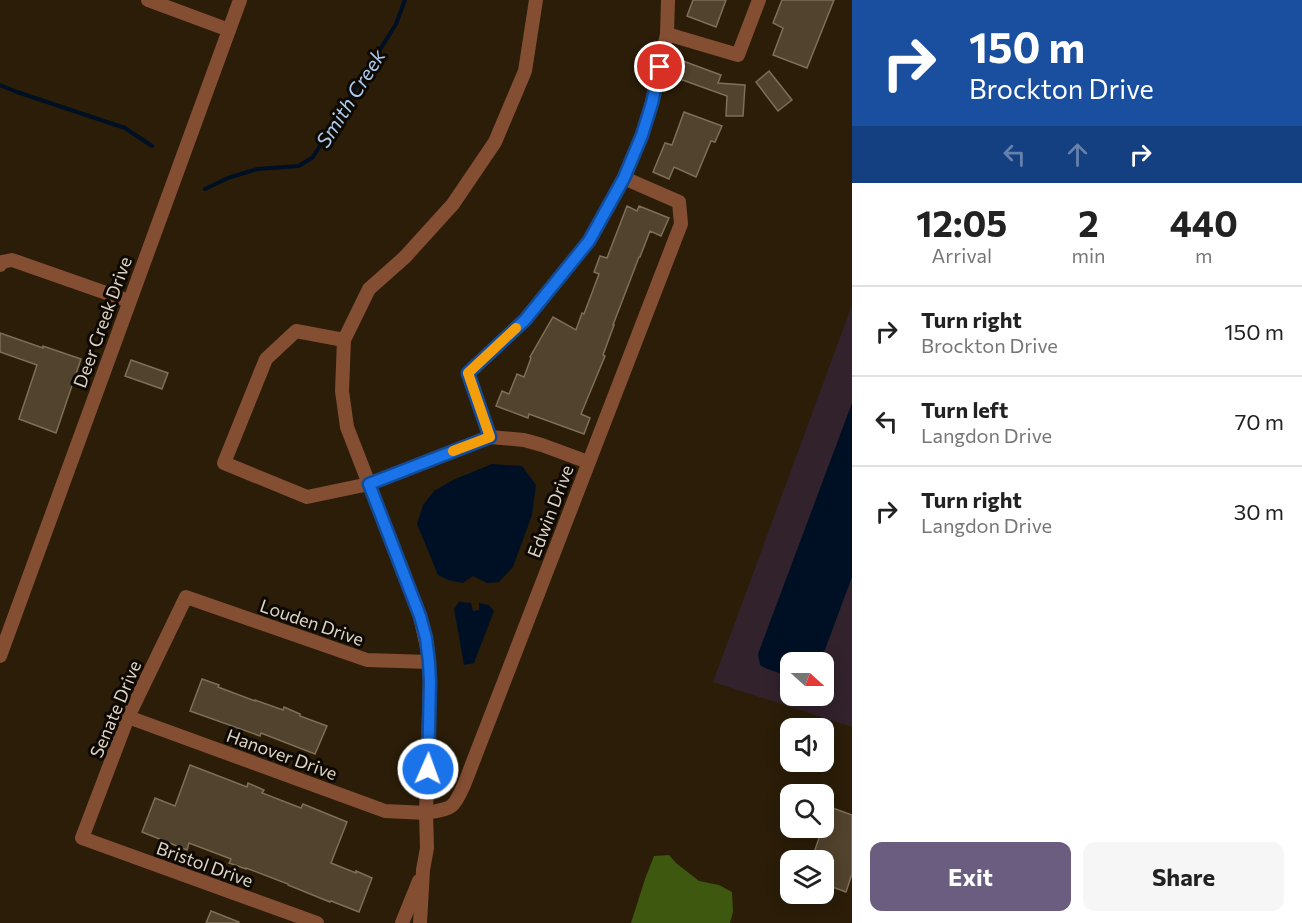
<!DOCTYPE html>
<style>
body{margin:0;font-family:Commissioner,sans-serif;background:#f6f6f6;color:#222;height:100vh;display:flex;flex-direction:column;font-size:22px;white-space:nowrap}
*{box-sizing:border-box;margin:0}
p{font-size:20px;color:#767676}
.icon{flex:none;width:33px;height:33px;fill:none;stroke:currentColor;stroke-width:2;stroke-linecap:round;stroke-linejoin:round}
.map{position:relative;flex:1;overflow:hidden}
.side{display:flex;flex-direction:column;background:#fff;width:450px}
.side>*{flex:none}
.hud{background:#1a4fa0;color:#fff;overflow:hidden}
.needle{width:39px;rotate:111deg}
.tools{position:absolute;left:780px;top:652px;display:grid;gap:12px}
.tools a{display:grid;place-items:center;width:54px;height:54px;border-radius:12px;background:#fff;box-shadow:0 3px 15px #0003;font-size:30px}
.pin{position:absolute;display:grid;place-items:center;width:51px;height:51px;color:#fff;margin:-26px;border:3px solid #fff;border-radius:50%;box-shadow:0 2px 6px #0007}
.me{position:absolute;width:66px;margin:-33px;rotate:2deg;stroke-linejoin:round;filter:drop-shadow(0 0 4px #0008)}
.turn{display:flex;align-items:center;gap:21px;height:126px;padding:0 18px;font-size:27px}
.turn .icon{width:78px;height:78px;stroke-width:2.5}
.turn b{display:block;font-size:42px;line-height:51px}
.lanes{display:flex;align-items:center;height:57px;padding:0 18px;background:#0003;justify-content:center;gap:30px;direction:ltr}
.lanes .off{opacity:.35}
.eta{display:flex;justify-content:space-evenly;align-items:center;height:102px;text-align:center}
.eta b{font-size:36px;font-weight:700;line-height:42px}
.action{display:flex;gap:12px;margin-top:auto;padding:12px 18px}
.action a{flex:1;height:69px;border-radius:12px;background:#6b5d7f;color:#fff;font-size:24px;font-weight:700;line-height:69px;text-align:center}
.action a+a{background:#f6f6f6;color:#222}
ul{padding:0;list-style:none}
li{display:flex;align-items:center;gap:18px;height:90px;padding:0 18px;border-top:2px solid #e0e0e0}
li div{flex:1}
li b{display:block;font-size:22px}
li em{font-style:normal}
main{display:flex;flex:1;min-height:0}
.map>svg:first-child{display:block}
.education{fill:#32222c;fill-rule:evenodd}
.forest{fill:#3e580f}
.water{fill:#001024}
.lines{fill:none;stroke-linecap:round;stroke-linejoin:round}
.stream{stroke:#001024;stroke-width:4}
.building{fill:#51432d;stroke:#7e6f57;stroke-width:1.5}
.street{stroke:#844e33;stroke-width:14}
.route-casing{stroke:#114b97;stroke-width:15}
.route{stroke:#1a73e8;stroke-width:10}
.slow{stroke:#f59e0b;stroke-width:10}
.labels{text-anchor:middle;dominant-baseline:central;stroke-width:6;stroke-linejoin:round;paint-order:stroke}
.street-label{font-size:18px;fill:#ddd4c7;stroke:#0f0903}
.water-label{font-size:20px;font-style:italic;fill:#abcdf1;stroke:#0f0903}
</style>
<main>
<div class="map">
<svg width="852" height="923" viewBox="0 0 852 923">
<rect width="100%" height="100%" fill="#2b1d08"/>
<!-- education -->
<path class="education" d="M852,305V727L713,682ZM790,663H824V696H790Z"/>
<!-- forest -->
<polygon class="forest" points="669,855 676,863 699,881 719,885 732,892 733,912 730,923 631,923 645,879 654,856"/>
<!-- water -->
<g class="water">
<polygon points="852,403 852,577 820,663 790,663 790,677 765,668 760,665 758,654"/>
<polygon points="492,464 522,466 536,485 532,515 513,567 499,582 487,583 473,576 463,583 448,580 438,575 417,524 423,505 434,491 453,480"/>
<polygon points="459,602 471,603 473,611 479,610 479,603 489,605 494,611 474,663 464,665 454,609"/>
</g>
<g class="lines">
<!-- stream -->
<g class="stream">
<polyline points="0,85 17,92 125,128 152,146"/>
<polyline points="205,189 228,178 257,169 299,166 313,157 396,24 405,0"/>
</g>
</g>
<!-- building -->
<g class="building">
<polygon points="693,0 726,0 716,27 687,16"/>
<polygon points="782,0 834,0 807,68 773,55 783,28 773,23"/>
<polygon points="683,61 721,75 718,83 745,85 743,116 726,116 727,96 677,78"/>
<polygon points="769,71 792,100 778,111 756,82"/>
<polygon points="684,112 722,126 715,142 711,141 696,177 674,167 669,179 653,172 665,143 672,145"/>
<polygon points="627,206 637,211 639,206 669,218 661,236 650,231 640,257 639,257 613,325 614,325 603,355 605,356 581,414 590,418 584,434 529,414 528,418 496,406 502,391 509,394 517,374 524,377 531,358 530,357 553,317 576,330 582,313 584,314 599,274 594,272 600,256 607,258"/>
<polygon points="0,333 43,348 43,346 81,359 56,433 19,419 37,365 0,352"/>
<polygon points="131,360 168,373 162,389 125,376"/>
<polygon points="202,679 219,685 218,687 255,701 255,700 283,710 284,707 300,714 300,716 327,726 315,754 261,733 260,736 190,711"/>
<polygon points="190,765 247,787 248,783 264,790 262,793 301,808 303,804 347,822 331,863 356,873 356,871 372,878 359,912 331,901 330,902 288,885 288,884 246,868 246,869 229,863 231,859 189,843 187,850 142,832 155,798 175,806"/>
<polygon points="830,807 852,815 852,874 846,892 824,884 824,861 811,861"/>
<polygon points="211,911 239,922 239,923 206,923"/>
</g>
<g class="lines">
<!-- street -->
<g class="street">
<polyline points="148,0 229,30"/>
<polyline points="667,34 738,55 759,0"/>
<polyline points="0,265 2,262 12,260 129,301"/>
<polyline points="344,340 296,331 266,359 224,463 307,497 369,484 490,437 524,440 542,445 588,462"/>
<polyline points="490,437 468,373 525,320 589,241 624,178 642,135 652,103 667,34 668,0"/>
<polyline points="0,656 240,0"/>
<polyline points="128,717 385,811 426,813 430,682 428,652 420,616 347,427 342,391 344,340 369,289 405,257 453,204 495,142 525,71 536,0"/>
<polyline points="317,923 82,838 128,717 186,597 367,660 429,662"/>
<polyline points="402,923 419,881"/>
<path d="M420,923L423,870L427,848L426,813C452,808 453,810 464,785L681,224L679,202L624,178"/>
</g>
</g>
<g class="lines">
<!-- route casing -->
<g class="route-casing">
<polyline id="route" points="428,769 430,682 429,662 426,638 420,616 369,484 490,437 468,373 525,320 589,241 624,178 642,135 652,103 660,67"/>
</g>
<!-- route -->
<use href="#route" class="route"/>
<!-- slow -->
<polyline class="slow" points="453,451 490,437 468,373 516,328"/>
</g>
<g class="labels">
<!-- street labels -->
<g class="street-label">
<text transform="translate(102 322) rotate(-70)">Deer Creek Drive</text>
<text transform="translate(550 511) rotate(-69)">Edwin Drive</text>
<text transform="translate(312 622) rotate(19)">Louden Drive</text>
<text transform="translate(115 709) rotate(-67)">Senate Drive</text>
<text transform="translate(282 754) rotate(20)">Hanover Drive</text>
<text transform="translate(205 864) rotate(20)">Bristol Drive</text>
</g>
<!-- water labels -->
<g class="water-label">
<text transform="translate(350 98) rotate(-58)">Smith Creek</text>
</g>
</g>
</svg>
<div class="tools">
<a><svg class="needle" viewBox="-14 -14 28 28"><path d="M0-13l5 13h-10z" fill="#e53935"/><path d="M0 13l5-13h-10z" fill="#767676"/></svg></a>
<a><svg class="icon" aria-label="sound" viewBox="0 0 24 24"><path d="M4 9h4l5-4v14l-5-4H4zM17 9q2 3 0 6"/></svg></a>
<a><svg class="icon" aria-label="search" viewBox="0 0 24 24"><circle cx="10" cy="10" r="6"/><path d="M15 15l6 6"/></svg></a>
<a><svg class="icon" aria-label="layers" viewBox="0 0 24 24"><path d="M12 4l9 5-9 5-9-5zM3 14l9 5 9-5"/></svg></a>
</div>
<div class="pin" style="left:660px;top:67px;background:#d93025"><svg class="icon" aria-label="arrive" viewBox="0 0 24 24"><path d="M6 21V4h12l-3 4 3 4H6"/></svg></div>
<svg class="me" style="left:428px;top:769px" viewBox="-20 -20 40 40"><circle r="17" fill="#1a73e8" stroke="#fff" stroke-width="3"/><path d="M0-11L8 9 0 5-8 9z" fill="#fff"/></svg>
</div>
<section class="side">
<div class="hud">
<div class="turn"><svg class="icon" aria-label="right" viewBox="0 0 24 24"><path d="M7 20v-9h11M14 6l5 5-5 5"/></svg><div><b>150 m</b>Brockton Drive</div></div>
<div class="lanes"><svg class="icon off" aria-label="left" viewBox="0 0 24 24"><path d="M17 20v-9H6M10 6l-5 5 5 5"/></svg><svg class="icon off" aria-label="ahead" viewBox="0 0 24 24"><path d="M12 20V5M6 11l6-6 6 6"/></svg><svg class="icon" aria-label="right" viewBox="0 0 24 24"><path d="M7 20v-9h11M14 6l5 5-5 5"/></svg></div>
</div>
<div class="eta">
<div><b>12:05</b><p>Arrival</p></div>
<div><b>2</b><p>min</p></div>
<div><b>440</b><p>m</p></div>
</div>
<ul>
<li><svg class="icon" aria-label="right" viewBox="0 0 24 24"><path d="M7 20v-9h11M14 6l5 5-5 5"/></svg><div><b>Turn right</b><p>Brockton Drive</p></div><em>150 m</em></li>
<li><svg class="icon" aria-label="left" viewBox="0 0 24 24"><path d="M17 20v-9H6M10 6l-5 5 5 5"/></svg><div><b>Turn left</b><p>Langdon Drive</p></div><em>70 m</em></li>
<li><svg class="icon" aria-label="right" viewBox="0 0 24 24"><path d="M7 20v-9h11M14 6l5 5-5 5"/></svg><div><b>Turn right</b><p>Langdon Drive</p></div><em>30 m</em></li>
</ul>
<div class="action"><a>Exit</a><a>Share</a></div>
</section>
</main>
